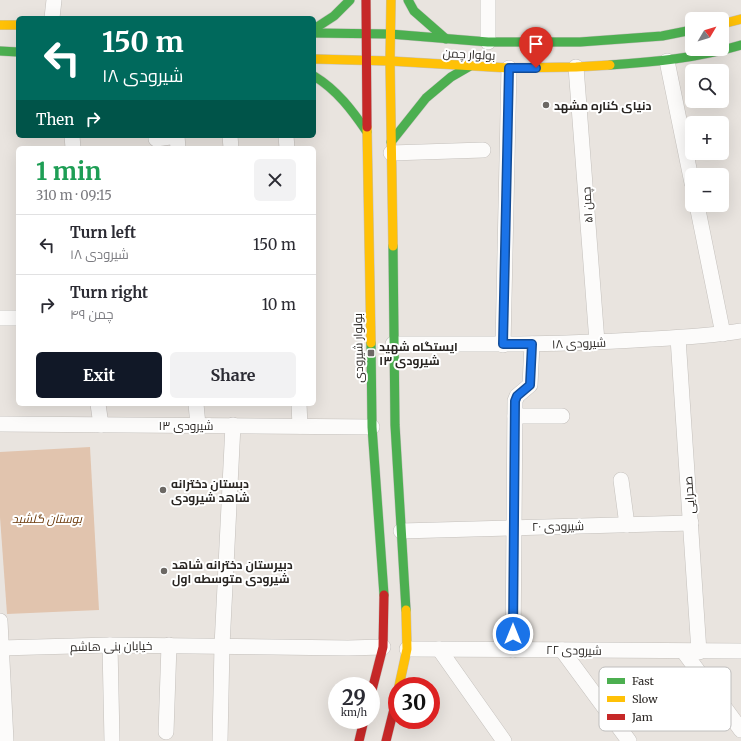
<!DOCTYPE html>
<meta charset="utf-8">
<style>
body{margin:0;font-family:Merriweather,Cairo,serif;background:#f2f2f3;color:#2b2b33;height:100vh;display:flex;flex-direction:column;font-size:15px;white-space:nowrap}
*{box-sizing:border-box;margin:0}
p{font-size:13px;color:#7c7c81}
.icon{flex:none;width:22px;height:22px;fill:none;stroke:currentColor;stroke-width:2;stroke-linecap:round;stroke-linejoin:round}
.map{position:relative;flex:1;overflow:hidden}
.details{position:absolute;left:16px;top:146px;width:300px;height:260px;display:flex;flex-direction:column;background:#fff;border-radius:6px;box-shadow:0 4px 16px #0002}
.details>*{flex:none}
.hud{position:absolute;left:16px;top:16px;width:300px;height:122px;border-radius:6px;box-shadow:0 4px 16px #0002;background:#00695c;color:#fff;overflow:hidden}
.needle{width:26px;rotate:52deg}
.buttons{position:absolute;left:685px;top:12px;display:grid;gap:8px}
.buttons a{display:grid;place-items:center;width:44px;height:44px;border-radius:6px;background:#fff;box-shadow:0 4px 16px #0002;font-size:20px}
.speed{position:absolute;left:328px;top:677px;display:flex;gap:8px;font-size:20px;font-weight:700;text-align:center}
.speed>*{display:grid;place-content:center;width:52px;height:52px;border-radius:50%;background:#fff;box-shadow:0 4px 16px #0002;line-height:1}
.speed small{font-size:10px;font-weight:400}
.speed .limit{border:6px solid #d22;background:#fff;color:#111}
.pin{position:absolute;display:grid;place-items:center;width:34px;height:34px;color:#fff;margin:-41px -17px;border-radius:50% 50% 50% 0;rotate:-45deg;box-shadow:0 0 4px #0007}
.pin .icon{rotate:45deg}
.me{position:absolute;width:44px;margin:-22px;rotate:0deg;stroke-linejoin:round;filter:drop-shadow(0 0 3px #0008)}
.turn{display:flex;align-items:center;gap:14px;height:84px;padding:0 20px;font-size:18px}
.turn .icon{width:52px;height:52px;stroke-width:2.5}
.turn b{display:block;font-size:28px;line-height:34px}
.then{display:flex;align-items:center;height:38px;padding:0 20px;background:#0003;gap:8px;font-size:15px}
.round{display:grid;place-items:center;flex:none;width:42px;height:42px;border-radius:6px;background:#f2f2f3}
.summary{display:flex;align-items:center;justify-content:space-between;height:68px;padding:0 20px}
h1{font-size:24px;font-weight:700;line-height:30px;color:#1e9e55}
.cta{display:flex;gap:8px;margin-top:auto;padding:8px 20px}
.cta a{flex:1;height:46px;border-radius:6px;background:#111827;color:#fff;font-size:16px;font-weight:700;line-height:46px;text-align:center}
.cta a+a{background:#f2f2f3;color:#2b2b33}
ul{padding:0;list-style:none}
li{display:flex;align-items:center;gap:12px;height:60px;padding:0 20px;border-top:1px solid #e1e1e2}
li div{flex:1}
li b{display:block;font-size:15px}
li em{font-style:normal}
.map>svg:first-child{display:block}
.green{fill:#e1c4ae}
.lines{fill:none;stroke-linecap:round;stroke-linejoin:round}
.street-casing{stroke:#c4c0bc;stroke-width:16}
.fast-casing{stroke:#c4c0bc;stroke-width:10}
.slow-casing{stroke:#c4c0bc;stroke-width:10}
.jam-casing{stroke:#c4c0bc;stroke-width:10}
.street{stroke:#fcfbfa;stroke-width:15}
.fast{stroke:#4caf50;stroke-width:9}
.slow{stroke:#ffc107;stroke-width:9}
.jam{stroke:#c62828;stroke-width:9}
.route-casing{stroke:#114b97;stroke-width:10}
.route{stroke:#1a73e8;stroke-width:7}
.poi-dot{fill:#6c6864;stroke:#fff;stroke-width:1.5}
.labels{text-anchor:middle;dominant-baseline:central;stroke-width:4;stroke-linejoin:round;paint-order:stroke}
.street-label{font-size:12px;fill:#292522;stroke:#fff}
.poi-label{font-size:12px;font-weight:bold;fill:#292522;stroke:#fff;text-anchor:start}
.park-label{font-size:12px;font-style:italic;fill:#6c3a0b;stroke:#fff}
.key{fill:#fff;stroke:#bfbebd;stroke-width:1}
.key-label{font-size:11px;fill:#292522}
</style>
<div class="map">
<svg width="741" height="741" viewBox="0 0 741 741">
<rect width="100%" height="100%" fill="#e9e4df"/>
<!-- green -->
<polygon class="green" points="90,447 99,610 7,614 0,517 0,452"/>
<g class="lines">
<!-- street casing -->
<g class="street-casing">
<g id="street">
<polyline points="52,18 54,0"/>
<polyline points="488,42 488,0"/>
<polyline points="667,61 692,183"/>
<polyline points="576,67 597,342"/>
<polyline points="72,136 73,148"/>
<polyline points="156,136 156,139 177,136 178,148"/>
<polyline points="230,136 231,148"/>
<polyline points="286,136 287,148"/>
<polyline points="391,153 483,150"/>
<polyline points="697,205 723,334"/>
<polyline points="0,318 18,318"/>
<polyline points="678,338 699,652"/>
<path d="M393,344C474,344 555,345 635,340C671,338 706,337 741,331"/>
<polyline points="503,345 509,68"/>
<polyline points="98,404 101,425"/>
<polyline points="196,404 198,425"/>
<polyline points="299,404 300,426"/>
<polyline points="515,416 562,416"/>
<polyline points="0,424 372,427"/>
<polyline points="621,480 627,525"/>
<polyline points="401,531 691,523"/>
<polyline points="0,621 6,741"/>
<polyline points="110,645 112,741"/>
<polyline points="0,648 110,645 348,648 383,647"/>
<polyline points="407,649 741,651"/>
<polyline points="439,649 504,741"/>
<polyline points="513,650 515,401 517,396 530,385 532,344"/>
<polyline points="562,650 629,741"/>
<polyline points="684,652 741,730"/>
<polyline points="166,732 169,645"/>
<polyline points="220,741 222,646 233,425"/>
</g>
</g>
<!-- fast casing -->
<g class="fast-casing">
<g id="fast">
<polyline points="408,0 414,11 446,39"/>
<polyline points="314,29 334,16 350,0"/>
<polyline points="314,33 390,34 488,42 580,42 662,36 692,30"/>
<polyline points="0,51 18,52"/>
<path d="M610,65C654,62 698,58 741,45"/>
<path d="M314,76C337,90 352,110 367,132"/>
<polyline points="391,142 426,98 451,77 470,66"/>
<polyline points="393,246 395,425 406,610"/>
<polyline points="371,343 372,427 384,595"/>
</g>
</g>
<!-- slow casing -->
<g class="slow-casing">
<g id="slow">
<polyline points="391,0 390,61 393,246"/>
<polyline points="722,24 741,19"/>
<polyline points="0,25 18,25"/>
<polyline points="314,59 390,61 509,68 576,67 610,65"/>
<polyline points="367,127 371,343"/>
<polyline points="399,686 407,649 406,610"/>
</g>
</g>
<!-- jam casing -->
<g class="jam-casing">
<g id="jam">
<polyline points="366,0 367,127"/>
<polyline points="371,694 383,647 384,595"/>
<polyline points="359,741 364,720"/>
<polyline points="386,741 397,697"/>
</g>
</g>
<!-- street -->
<use href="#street" class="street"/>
<!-- fast -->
<use href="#fast" class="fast"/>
<!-- slow -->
<use href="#slow" class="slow"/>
<!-- jam -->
<use href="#jam" class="jam"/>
</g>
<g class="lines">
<!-- route casing -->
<g class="route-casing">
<polyline id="route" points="513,634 515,401 517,396 530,385 532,344 503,344 509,68 536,68"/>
</g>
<!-- route -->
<use href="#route" class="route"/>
</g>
<!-- markers -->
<g class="poi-dot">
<circle cx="546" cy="105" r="4"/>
<rect x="367" y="349" width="8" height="8" rx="2"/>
<circle cx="163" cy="490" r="4"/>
<circle cx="164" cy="571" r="4"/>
</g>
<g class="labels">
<!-- street labels -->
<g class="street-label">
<text transform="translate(469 54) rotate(3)">بولوار چمن</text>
<text transform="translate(587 205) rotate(-94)">چمن ۵۱</text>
<text transform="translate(579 343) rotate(-2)">شیرودی ۱۸</text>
<text transform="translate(358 348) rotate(-91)">بولوار شیرودی</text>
<text x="186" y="425">شیرودی ۱۳</text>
<text transform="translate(689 495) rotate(-94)">صحرایی</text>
<text transform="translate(558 526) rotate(-1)">شیرودی ۲۰</text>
<text transform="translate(111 646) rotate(-1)">خیابان بنی هاشم</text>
<text transform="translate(574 650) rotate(1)">شیرودی ۲۲</text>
</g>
<!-- poi labels -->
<g class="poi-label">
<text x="554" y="105">دنیای کناره مشهد</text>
<text x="379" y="346">ایستگاه شهید<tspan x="379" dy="14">شیرودی ۱۳</tspan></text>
<text x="171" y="483">دبستان دخترانه<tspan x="171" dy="14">شاهد شیرودی</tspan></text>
<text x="172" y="564">دبیرستان دخترانه شاهد<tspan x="172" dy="14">شیرودی متوسطه اول</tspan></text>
</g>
<!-- park labels -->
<g class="park-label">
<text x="47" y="518">بوستان گلشید</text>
</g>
</g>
<!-- legend -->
<rect x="599" y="667" width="132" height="64" rx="6" class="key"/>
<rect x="607" y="678" width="18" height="6" fill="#4caf50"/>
<rect x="607" y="696" width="18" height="6" fill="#ffc107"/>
<rect x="607" y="714" width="18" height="6" fill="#c62828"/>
<g class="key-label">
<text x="632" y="685">Fast</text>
<text x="632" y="703">Slow</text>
<text x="632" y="721">Jam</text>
</g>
</svg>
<div class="buttons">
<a><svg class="needle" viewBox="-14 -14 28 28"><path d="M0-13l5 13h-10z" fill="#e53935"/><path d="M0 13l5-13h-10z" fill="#7c7c81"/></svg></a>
<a><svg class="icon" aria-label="search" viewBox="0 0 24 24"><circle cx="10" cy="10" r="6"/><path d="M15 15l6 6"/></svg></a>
<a>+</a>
<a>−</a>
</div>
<div class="speed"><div>29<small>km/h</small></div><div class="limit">30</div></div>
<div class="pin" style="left:536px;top:68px;background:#d93025"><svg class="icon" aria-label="arrive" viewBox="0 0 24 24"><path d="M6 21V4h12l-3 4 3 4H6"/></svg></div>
<svg class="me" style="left:513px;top:634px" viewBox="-20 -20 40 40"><circle r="17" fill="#1a73e8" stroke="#fff" stroke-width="3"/><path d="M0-11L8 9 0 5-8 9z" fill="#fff"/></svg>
<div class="hud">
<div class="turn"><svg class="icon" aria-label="left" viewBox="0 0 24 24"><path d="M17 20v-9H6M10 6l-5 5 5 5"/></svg><div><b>150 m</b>شیرودی ۱۸</div></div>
<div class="then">Then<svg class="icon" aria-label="right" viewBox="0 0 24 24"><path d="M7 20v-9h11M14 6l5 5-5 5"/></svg></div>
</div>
<section class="details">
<div class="summary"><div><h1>1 min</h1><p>310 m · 09:15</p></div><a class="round"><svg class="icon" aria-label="close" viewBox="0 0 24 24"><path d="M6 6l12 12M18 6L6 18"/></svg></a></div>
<ul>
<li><svg class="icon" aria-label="left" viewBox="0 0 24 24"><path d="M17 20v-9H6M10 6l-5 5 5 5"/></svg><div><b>Turn left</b><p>شیرودی ۱۸</p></div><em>150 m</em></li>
<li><svg class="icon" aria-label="right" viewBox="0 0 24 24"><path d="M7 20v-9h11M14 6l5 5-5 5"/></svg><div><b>Turn right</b><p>چمن ۴۹</p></div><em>10 m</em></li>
</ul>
<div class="cta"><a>Exit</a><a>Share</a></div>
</section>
</div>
